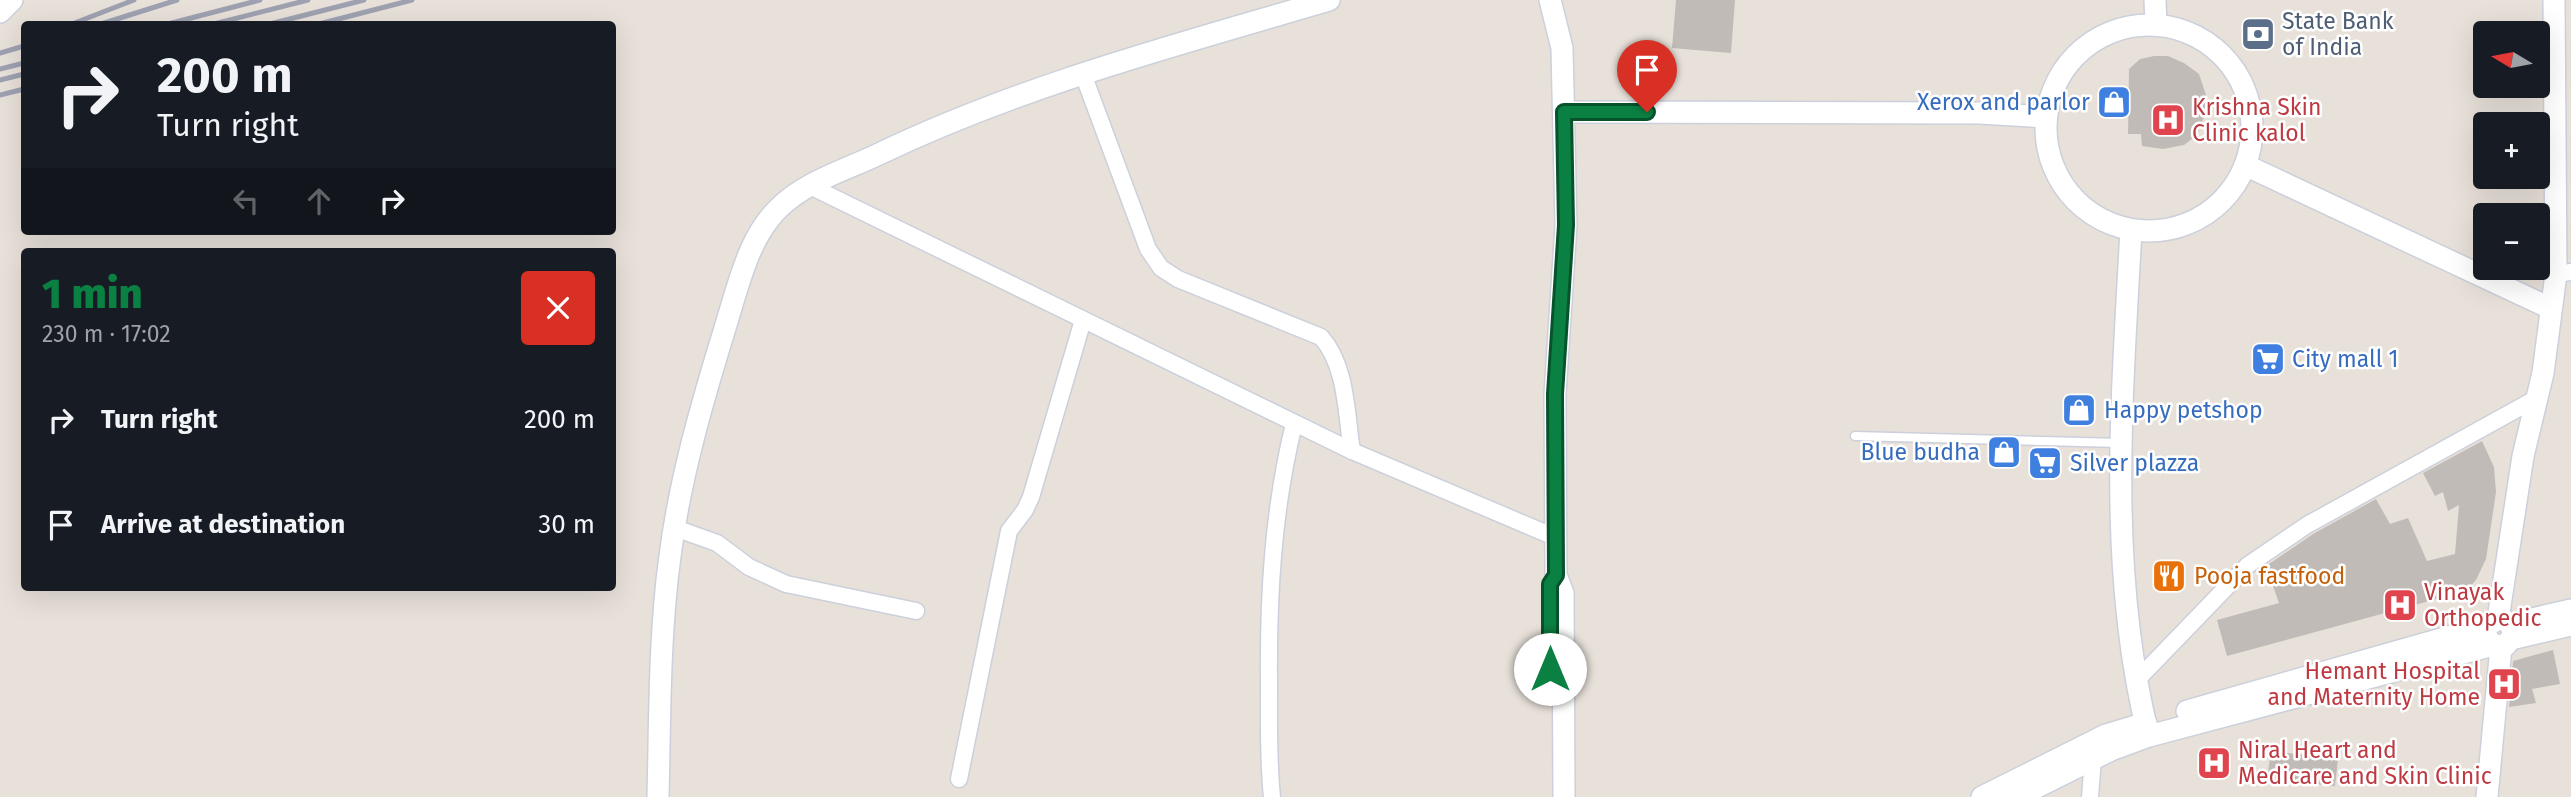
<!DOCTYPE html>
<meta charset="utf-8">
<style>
body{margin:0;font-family:"Fira Sans",sans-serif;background:#20242c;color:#f1f3f6;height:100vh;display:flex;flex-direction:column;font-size:26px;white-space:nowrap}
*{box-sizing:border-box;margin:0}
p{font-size:23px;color:#9ea1a6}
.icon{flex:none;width:38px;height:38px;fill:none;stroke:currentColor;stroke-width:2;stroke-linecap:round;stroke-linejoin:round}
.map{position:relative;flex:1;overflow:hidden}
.drawer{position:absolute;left:21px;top:248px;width:595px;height:343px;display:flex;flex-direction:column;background:#171b24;border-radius:7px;box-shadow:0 7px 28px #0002}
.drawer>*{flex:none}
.guide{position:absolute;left:21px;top:21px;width:595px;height:214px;border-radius:7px;box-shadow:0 7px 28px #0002;background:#171b24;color:#f1f3f6;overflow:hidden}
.needle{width:46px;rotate:280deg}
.tools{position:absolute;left:2473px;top:21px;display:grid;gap:14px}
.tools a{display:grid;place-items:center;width:77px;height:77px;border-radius:7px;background:#171b24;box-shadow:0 7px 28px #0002;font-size:35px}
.pin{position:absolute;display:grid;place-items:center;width:60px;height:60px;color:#fff;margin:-72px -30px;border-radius:50% 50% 50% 0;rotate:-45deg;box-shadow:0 0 7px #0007}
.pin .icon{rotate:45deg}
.me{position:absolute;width:77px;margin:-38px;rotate:0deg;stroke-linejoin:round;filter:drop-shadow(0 0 5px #0008)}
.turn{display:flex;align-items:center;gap:24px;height:147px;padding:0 21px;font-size:32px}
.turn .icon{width:91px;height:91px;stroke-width:2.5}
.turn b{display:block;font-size:49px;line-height:60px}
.lanes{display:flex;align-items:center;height:66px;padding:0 21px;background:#0003;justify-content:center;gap:35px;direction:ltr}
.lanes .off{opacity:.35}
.round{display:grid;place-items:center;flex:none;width:74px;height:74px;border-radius:7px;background:#20242c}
.headline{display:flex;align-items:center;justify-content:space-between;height:119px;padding:0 21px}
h1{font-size:42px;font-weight:800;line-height:52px;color:#0b8043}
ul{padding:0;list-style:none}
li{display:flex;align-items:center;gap:21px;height:105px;padding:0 21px}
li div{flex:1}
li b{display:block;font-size:26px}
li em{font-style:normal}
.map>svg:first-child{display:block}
.building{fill:#c1bbb7}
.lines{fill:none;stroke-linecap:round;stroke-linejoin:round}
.lane-casing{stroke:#ccd0db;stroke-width:11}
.street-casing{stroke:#ccd0db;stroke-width:19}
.secondary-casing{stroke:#ccd0db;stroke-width:24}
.lane{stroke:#fff;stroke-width:8}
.street{stroke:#fff;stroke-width:16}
.secondary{stroke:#fff;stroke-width:21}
.rail{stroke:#9ea1b0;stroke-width:5}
.route-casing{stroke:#07532c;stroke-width:18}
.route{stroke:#0b8043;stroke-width:12}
.labels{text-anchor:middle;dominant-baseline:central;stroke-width:5;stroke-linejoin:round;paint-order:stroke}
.service-label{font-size:23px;fill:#4e5e75;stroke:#fff;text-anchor:start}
.shop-label{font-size:23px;fill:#366cbe;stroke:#fff;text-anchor:start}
.health-label{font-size:23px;fill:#be3a42;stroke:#fff;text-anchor:start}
.food-label{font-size:23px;fill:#c56008;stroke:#fff;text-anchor:start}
</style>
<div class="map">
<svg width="2571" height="797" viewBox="0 0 2571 797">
<rect width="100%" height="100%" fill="#e8e1da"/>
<!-- building -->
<g class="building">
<polygon points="1676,0 1735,0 1731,53 1672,48"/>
<polygon points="2154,56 2168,56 2184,63 2199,74 2206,95 2204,117 2197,135 2184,145 2163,149 2142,146 2141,134 2128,134 2129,69 2140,59"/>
<polygon points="2482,441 2494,467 2496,492 2486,559 2476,580 2466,591 2227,656 2217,620 2279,603 2266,566 2313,534 2376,499 2390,524 2408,518 2427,561 2455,554 2459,505 2448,511 2443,492 2435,496 2423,473"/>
<polygon points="2553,650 2560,684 2532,689 2536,703 2509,707 2513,661"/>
<polygon points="2271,751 2338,759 2335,786 2267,779"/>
</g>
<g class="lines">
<!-- lane casing -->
<g class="lane-casing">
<polyline id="lane" points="1855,436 2120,443"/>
</g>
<!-- street casing -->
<g class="street-casing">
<g id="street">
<path d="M1083,74L1148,249L1161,268L1178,279L1321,337C1347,366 1346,414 1352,451"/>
<polyline points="810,186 1352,451 1557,538"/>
<polyline points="2556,274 2571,272"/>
<polyline points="675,528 717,543 749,567 786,584 916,611"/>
<polyline points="2136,681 2248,565 2307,525 2537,398"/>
<polyline points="959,779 1009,531 1025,510 1031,497 1083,320"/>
<path d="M1272,797C1268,759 1269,722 1269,684C1268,596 1273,509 1294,424"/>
<polyline points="2090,797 2093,759"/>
</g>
</g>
<!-- secondary casing -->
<g class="secondary-casing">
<g id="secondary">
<polyline points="1550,0 1562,48 1566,225 1555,394 1556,575 1563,593 1564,797"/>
<polyline points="2155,0 2156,25"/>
<polyline points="0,12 12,0"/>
<circle cx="2149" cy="128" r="103"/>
<polyline points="1564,112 1980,113 2046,117"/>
<polyline points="2245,165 2550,308"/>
<path d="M2131,230C2122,398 2107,569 2148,734"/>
<polyline points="2498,619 2523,456 2543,373 2556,274 2554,0"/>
<polyline points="2510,624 2571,610"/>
<polyline points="2511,639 2571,625"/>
<polyline points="2187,711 2487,626"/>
<path d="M658,797C660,717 659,636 670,556C680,478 702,403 725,328C739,284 749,230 788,200C814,179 850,168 879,154C1023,85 1177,45 1329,0"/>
<polyline points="1982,797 2106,735 2146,723"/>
<path d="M2017,797L2111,750L2149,736L2493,645L2505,646L2513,636C2513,626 2508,619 2498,619L2487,626L2485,635L2493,645"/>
<polyline points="2487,797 2501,647"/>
</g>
</g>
<!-- lane -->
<use href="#lane" class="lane"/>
<!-- street -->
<use href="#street" class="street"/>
<!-- secondary -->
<use href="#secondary" class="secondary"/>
<!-- rail -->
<g class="rail">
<polyline points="72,24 134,0"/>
<polyline points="101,24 177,0"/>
<polyline points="168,24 260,0"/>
<polyline points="214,24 308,0"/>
<polyline points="270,24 364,0"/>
<polyline points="319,24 412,0"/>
<polyline points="0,53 24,46"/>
<polyline points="0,69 24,63"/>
<polyline points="0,80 24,74"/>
<polyline points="0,95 24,89"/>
</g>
</g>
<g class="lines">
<!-- route casing -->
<g class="route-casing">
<polyline id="route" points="1550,669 1550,584 1556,575 1555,394 1566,225 1564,112 1647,112"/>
</g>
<!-- route -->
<use href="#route" class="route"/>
</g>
<!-- icons -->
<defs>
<g id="bank-square" transform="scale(1.75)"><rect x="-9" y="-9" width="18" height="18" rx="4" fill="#5c6f8a" stroke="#fff"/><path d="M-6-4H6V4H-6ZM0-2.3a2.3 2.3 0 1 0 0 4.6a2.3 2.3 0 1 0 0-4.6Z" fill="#fff"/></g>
<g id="shop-square" transform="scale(1.75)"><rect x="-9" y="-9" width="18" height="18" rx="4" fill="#3f7fe0" stroke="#fff"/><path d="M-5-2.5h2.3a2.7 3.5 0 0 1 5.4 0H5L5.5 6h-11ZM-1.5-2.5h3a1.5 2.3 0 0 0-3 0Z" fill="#fff"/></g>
<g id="hospital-square" transform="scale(1.75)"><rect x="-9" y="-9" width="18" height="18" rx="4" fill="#e0444e" stroke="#fff"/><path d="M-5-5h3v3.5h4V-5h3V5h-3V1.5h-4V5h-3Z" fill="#fff"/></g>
<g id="supermarket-square" transform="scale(1.75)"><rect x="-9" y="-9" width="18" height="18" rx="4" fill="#3f7fe0" stroke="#fff"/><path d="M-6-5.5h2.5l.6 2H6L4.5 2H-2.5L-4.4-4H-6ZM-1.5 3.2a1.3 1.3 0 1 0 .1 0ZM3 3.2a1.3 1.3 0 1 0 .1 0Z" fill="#fff"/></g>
<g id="restaurant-square" transform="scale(1.75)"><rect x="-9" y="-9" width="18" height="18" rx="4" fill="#e8710a" stroke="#fff"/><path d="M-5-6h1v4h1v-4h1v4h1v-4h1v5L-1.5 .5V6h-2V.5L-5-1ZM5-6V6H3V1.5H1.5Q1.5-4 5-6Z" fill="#fff"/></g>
</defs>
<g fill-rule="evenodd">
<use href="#bank-square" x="2258" y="34"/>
<use href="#shop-square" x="2114" y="102"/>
<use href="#hospital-square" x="2168" y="120"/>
<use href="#supermarket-square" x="2268" y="359"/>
<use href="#shop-square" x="2079" y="410"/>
<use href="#shop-square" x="2004" y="452"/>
<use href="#supermarket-square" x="2045" y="463"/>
<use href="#restaurant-square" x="2169" y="576"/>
<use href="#hospital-square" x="2400" y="605"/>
<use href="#hospital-square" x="2504" y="684"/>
<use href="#hospital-square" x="2214" y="763"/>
</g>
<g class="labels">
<!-- service labels -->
<g class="service-label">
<text x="2282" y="21">State Bank<tspan x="2282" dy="26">of India</tspan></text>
</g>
<!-- shop labels -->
<g class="shop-label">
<text x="2090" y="102" text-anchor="end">Xerox and parlor</text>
<text x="2292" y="359">City mall 1</text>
<text x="2104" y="410">Happy petshop</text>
<text x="1980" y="452" text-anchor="end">Blue budha</text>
<text x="2070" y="463">Silver plazza</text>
</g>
<!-- health labels -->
<g class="health-label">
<text x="2192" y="107">Krishna Skin<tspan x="2192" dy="26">Clinic kalol</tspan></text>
<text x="2424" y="592">Vinayak<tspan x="2424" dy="26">Orthopedic</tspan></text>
<text x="2480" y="671" text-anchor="end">Hemant Hospital<tspan x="2480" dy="26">and Maternity Home</tspan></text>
<text x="2238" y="750">Niral Heart and<tspan x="2238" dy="26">Medicare and Skin Clinic</tspan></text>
</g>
<!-- food labels -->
<g class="food-label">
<text x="2194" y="576">Pooja fastfood</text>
</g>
</g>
</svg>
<div class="tools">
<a><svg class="needle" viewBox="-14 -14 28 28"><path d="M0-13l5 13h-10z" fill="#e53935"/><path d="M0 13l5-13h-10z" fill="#9ea1a6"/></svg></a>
<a>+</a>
<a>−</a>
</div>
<div class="pin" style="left:1647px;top:112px;background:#d93025"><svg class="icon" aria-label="arrive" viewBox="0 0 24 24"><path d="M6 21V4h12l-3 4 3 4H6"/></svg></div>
<svg class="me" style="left:1550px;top:669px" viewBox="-20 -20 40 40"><circle r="19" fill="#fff"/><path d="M0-13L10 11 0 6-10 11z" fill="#0b8043"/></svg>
<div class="guide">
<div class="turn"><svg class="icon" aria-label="right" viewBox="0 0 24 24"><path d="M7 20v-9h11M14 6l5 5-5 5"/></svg><div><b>200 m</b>Turn right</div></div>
<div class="lanes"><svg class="icon off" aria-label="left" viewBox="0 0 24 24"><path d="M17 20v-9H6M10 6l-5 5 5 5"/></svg><svg class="icon off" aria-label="ahead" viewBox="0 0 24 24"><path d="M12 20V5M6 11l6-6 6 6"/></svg><svg class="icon" aria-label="right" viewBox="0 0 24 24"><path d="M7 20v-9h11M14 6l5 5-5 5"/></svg></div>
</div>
<section class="drawer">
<div class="headline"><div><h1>1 min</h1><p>230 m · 17:02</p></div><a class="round" style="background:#d93025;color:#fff"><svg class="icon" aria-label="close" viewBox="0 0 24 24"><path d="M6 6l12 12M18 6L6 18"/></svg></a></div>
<ul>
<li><svg class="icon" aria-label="right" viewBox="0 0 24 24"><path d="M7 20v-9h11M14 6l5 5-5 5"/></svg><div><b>Turn right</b></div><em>200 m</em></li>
<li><svg class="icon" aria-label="arrive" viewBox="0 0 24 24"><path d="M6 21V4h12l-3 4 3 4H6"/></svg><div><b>Arrive at destination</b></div><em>30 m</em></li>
</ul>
</section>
</div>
